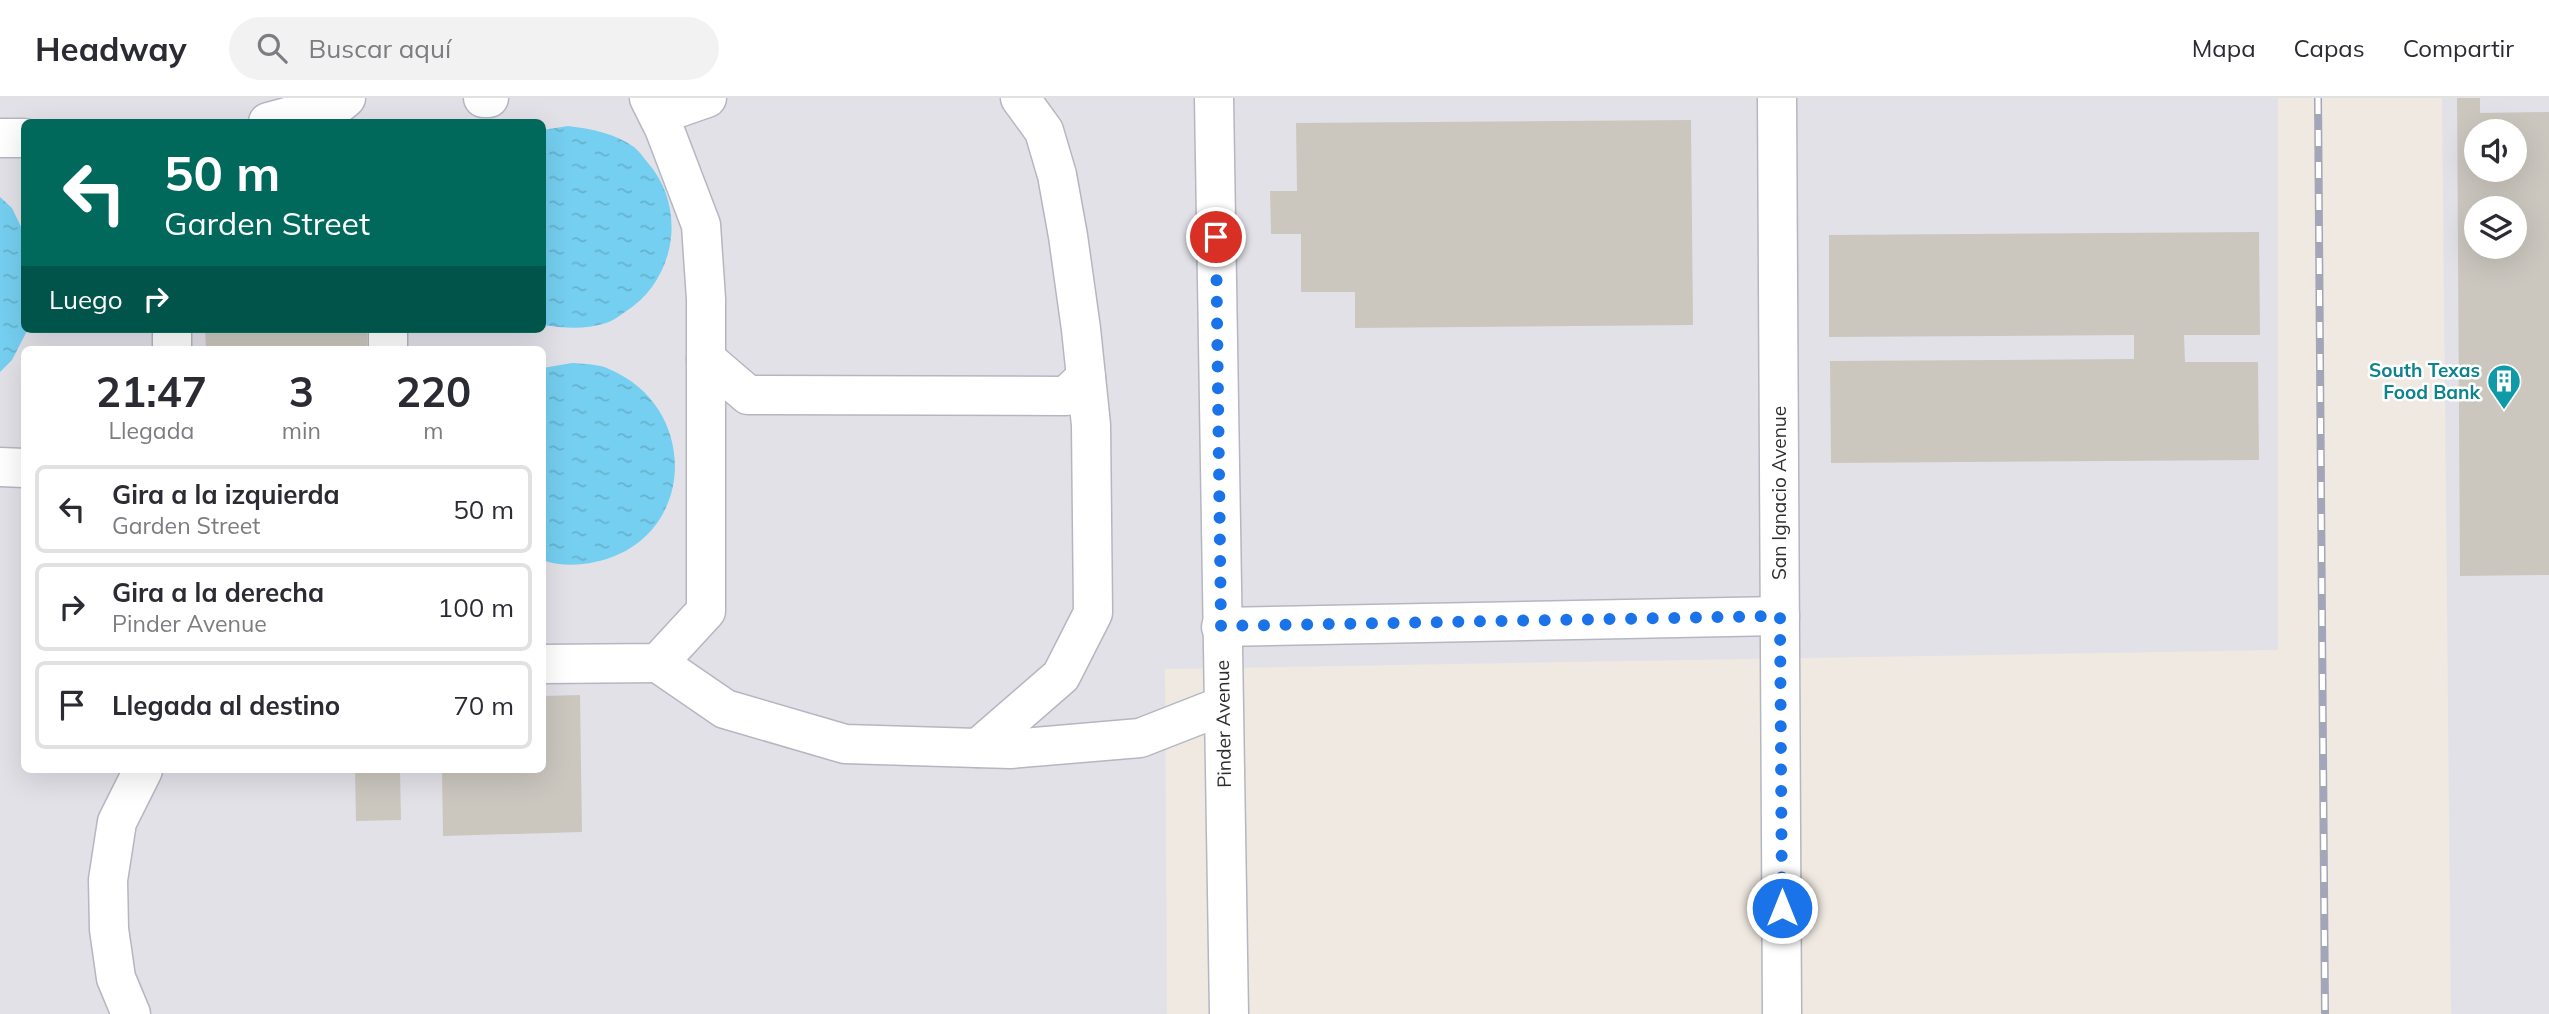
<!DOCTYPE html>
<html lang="es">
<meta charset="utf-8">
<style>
body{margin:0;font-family:Mulish,sans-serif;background:#f2f2f3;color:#2b2b33;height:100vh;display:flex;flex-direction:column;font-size:26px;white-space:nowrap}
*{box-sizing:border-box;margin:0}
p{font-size:23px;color:#7c7c81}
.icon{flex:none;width:38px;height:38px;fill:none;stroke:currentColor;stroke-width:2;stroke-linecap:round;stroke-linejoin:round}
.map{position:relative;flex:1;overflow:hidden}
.sheet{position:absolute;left:21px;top:248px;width:525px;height:427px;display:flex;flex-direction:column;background:#fff;border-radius:10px;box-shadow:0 7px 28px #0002}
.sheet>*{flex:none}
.hud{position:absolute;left:21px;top:21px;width:525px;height:214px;border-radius:10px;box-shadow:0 7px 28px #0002;background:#00695c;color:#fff;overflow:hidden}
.tools{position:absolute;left:2464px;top:21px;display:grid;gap:14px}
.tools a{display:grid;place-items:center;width:63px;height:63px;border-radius:50%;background:#fff;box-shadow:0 7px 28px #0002;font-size:35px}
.pin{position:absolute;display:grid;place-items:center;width:60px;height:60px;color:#fff;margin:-30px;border:4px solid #fff;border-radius:50%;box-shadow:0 2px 7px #0007}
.me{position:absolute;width:77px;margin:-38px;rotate:0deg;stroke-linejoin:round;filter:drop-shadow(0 0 5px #0008)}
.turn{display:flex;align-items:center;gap:24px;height:147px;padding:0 28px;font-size:32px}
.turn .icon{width:91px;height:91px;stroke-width:2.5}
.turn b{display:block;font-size:49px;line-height:60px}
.then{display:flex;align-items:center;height:66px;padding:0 28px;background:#0003;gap:14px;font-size:26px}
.eta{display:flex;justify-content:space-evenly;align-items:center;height:119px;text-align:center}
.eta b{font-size:42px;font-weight:700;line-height:49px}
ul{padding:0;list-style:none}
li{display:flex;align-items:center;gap:21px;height:88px;margin:0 14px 10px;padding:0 14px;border:4px solid #e1e1e2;border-radius:10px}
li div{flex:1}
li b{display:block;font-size:26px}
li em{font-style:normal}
header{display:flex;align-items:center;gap:42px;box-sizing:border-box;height:98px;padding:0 35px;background:#fff;border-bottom:2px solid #e1e1e2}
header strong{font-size:33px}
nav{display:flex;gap:38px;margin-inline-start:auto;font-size:24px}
.search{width:490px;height:63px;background:#f2f2f3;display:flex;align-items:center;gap:18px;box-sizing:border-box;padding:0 24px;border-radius:38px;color:#7c7c81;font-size:26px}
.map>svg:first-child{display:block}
.industrial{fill:#e3e1e8;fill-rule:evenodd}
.water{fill:url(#water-ripples)}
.building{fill:#cbc7bf;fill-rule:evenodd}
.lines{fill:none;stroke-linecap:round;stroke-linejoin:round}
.minor-casing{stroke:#b4b7c1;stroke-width:41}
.minor{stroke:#fff;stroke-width:38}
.rail-casing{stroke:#a3a6b8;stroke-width:8}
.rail{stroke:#fff;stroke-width:5;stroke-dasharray:16;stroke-linecap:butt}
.route{stroke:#1a73e8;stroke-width:12;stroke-dasharray:0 21.6}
.labels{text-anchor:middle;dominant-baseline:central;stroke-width:5;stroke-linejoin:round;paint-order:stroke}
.culture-label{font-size:19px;font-weight:bold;fill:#0d838f;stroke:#fff;text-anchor:end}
.street-label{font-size:19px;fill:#2e2e2e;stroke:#fff}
</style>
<header>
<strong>Headway</strong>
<div class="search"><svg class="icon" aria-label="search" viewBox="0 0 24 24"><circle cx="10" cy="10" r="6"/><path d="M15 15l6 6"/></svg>Buscar aquí</div>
<nav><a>Mapa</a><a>Capas</a><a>Compartir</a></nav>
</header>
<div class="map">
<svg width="2549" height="916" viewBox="0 0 2549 916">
<defs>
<pattern id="water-ripples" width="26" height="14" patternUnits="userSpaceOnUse" patternTransform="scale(1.75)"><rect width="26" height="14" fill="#75cff0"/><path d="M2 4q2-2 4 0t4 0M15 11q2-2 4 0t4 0" fill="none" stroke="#66b2ce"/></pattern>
</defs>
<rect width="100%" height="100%" fill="#efe9e1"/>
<!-- industrial -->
<g class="industrial">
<path d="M0,0H2278V552L1165,571L1167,916H0ZM24,24H542V231H24ZM24,252H542V672H24Z"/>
<path d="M2442,0H2549V916H2451ZM2476,33H2515V72H2476ZM2476,110H2515V149H2476Z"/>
</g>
<!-- water -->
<g class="water">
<path d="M568,28C592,31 614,35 634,49C639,53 644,60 648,65C688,111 675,183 625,214C619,218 613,223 606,225C584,232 565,230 542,227L543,32Z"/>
<polygon points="0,99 12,110 24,135 24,231 28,231 12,262 0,274"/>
<path d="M572,265C584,266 599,266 609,271C702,310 696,443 595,464C577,468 560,468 542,462L543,270Z"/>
</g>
<!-- building -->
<g class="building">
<path d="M2457,0H2480V15L2549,14V477L2460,478ZM2476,33H2515V72H2476ZM2476,110H2515V149H2476Z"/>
<polygon points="1691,22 1693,227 1355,230 1355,194 1301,194 1301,136 1271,136 1270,93 1297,93 1296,25"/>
<polygon points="2259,134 2260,237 2184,237 2185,264 2258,264 2259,362 1831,365 1830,263 2134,261 2134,237 1829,239 1829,137"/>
<polygon points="205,231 367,231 367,252 206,252"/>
<polygon points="580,597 582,734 443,738 442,672 542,672 542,598"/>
<polygon points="355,672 400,672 401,722 356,723"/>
</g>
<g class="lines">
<!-- minor casing -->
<g class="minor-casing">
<g id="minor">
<polyline points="483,0 489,0"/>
<polyline points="1214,0 1229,916"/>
<polyline points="1777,0 1782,916"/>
<polyline points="658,17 707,0"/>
<polyline points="268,24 340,5 346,0"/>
<polyline points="0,40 24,40"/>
<polyline points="388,231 388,252"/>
<polyline points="172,252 172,231"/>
<polyline points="706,261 748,297 1066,298 1086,279"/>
<polyline points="0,369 24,370"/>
<polyline points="1221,529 1780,518"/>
<polyline points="658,565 725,611 845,646 1010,651 1140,640 1222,608"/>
<polyline points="542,566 658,565 706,513 706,201 701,127 664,30 649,0"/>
<polyline points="978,650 1061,578 1093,515 1091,327 1081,231 1068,138 1057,77 1044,33 1020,0"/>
<polyline points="131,916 116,880 109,831 108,782 117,724 143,672"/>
</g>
</g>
<!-- minor -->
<use href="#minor" class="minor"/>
<!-- rail casing -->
<g class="rail-casing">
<polyline id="rail" points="2318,0 2325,916"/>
</g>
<!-- rail -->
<use href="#rail" class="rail"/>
</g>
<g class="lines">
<!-- route -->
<polyline class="route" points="1216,139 1221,528 1780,518 1782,810"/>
</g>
<!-- icons -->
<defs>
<g id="building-pin" transform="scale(1.75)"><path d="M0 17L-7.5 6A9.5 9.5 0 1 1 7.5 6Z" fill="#0f9aa8" stroke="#fff"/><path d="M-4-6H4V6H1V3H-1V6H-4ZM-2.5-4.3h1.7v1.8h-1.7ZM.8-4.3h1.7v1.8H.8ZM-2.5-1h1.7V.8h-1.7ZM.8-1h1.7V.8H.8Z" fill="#fff"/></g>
</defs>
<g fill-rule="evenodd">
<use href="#building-pin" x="2504" y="283"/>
</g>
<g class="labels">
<!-- culture labels -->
<g class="culture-label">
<text x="2480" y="272">South Texas<tspan x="2480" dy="22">Food Bank</tspan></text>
</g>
<!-- street labels -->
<g class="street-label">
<text transform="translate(1779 395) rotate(-90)">San Ignacio Avenue</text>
<text transform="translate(1223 626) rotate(-91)">Pinder Avenue</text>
</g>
</g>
</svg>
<div class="tools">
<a><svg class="icon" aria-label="sound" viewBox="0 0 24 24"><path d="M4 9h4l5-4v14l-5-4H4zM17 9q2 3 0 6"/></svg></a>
<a><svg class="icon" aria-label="layers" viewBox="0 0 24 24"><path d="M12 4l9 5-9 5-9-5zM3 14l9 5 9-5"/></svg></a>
</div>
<div class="pin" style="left:1216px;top:139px;background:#d93025"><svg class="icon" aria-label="arrive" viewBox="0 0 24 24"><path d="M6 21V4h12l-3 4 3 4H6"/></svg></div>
<svg class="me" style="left:1782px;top:810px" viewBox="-20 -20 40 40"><circle r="17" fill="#1a73e8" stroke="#fff" stroke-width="3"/><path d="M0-11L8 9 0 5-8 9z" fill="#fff"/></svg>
<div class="hud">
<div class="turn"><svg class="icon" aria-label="left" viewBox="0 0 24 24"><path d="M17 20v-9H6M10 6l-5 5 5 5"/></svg><div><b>50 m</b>Garden Street</div></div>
<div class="then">Luego<svg class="icon" aria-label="right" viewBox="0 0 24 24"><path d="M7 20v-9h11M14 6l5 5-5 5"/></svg></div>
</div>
<section class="sheet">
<div class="eta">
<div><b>21:47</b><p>Llegada</p></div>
<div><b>3</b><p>min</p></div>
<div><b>220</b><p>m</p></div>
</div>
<ul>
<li><svg class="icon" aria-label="left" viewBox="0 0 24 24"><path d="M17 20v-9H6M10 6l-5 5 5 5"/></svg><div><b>Gira a la izquierda</b><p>Garden Street</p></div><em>50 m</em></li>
<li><svg class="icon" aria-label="right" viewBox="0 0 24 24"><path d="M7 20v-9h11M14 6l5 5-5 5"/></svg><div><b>Gira a la derecha</b><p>Pinder Avenue</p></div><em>100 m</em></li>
<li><svg class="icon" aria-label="arrive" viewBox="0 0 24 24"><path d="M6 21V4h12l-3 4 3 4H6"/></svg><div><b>Llegada al destino</b></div><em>70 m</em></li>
</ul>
</section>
</div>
